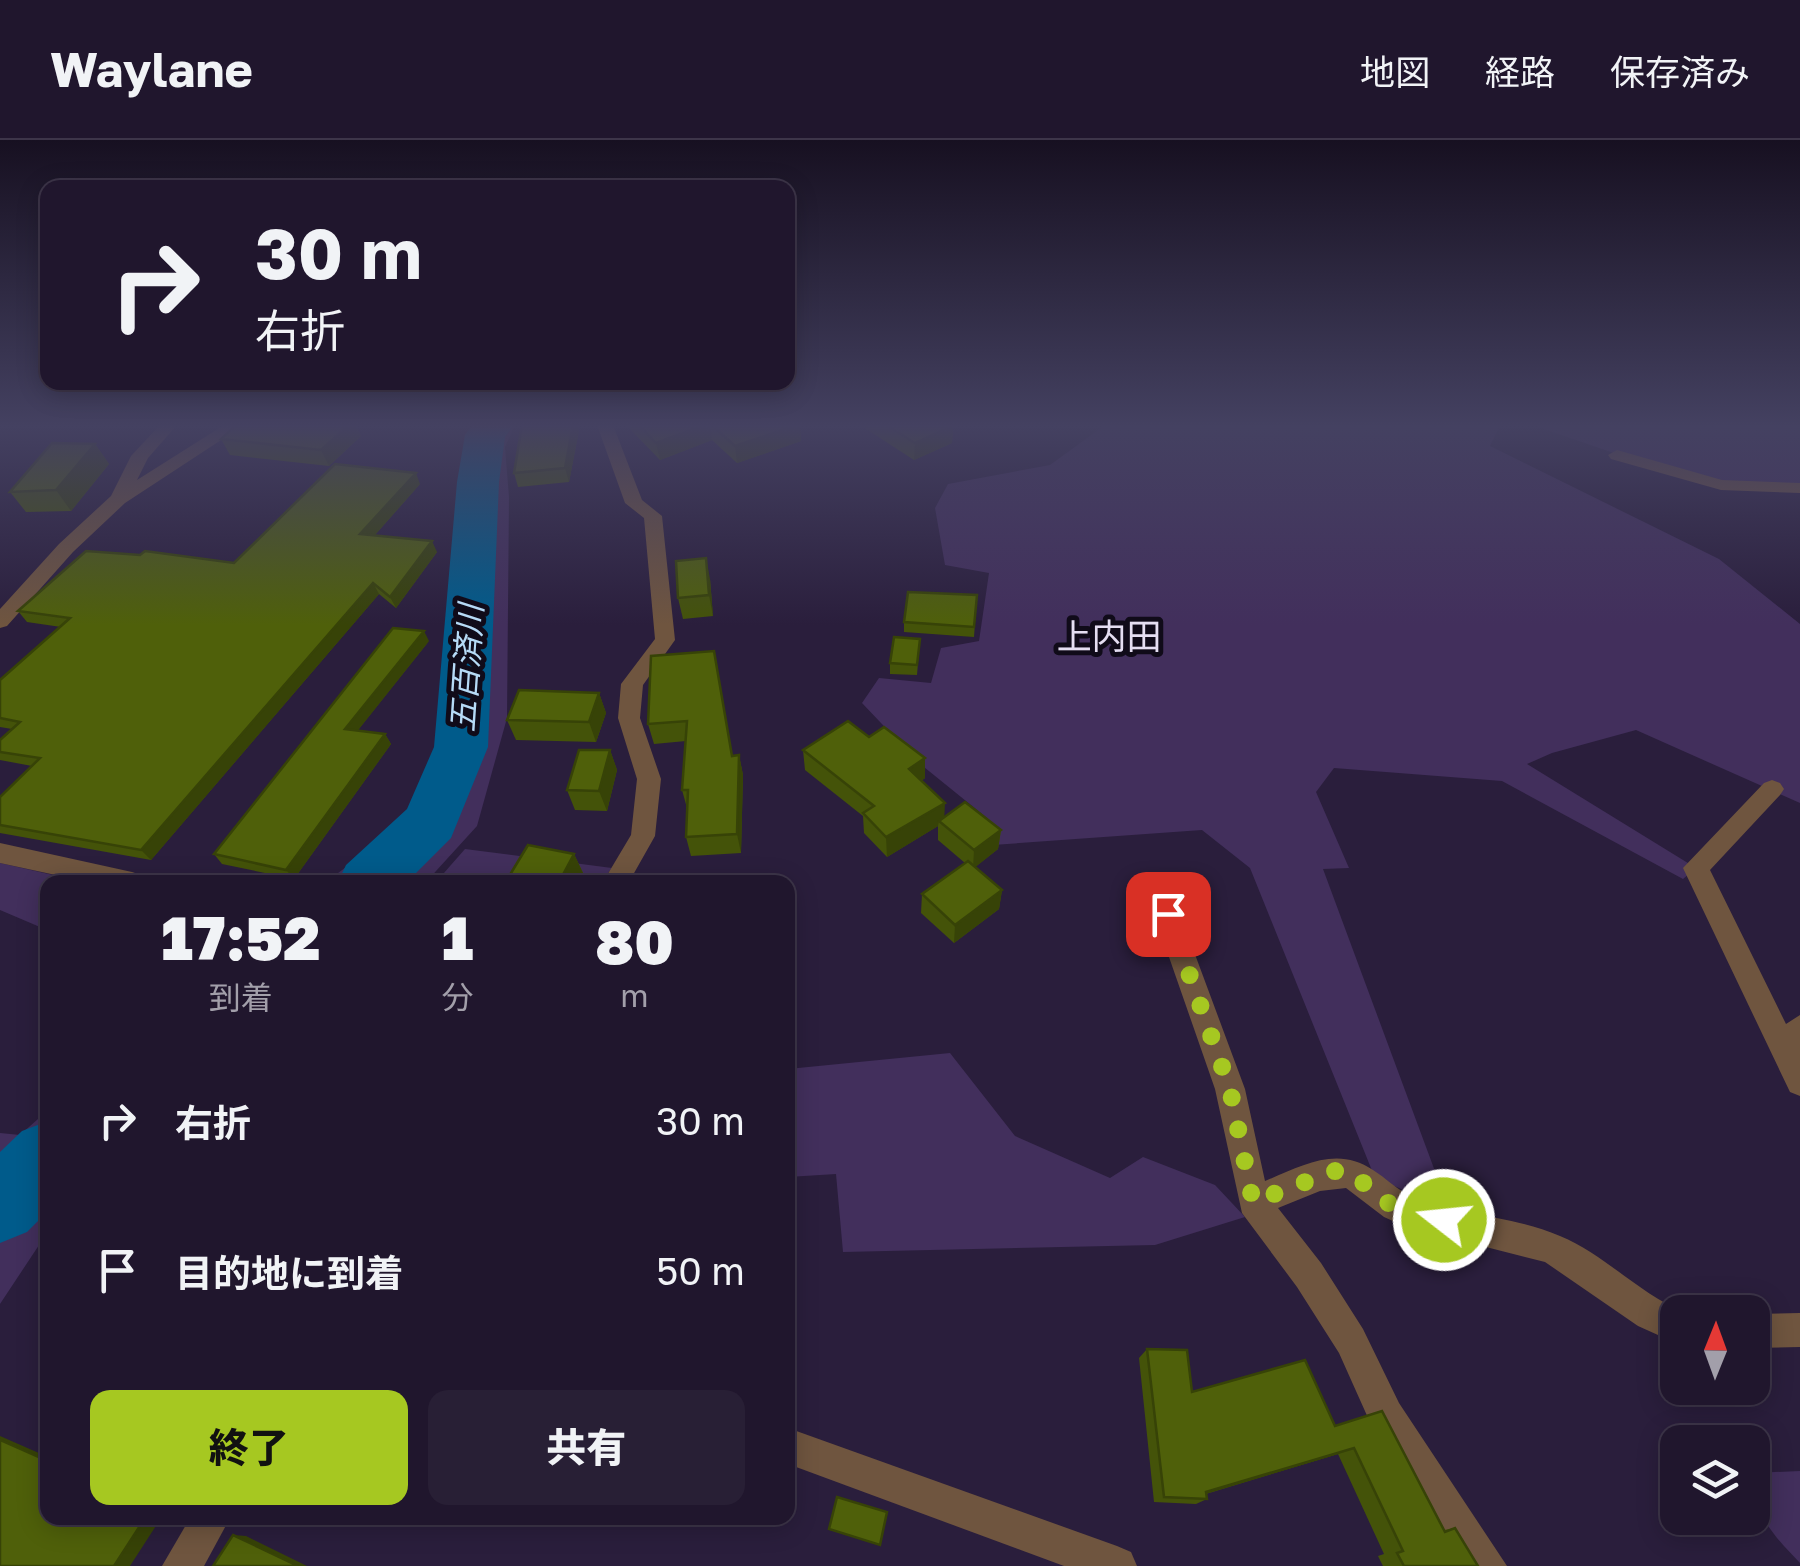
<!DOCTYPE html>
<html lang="ja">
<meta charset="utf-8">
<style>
body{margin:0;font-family:"Golos Text","Noto Sans JP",sans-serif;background:#281f35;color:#f1f3f6;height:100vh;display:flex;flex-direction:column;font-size:38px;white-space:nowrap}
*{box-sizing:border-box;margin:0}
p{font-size:32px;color:#a29faa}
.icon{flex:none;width:55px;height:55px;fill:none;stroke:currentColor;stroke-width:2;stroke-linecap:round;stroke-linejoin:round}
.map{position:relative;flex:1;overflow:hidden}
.sheet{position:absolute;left:40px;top:735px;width:755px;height:650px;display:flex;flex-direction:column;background:#20162d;border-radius:20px;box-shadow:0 5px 25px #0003,0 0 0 2px #3d3549}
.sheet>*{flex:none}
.hud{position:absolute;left:40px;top:40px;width:755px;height:210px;border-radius:20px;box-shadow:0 5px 25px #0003,0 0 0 2px #3d3549;background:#20162d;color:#f1f3f6;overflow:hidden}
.needle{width:65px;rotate:1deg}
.fabs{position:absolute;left:1660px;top:1155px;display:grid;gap:20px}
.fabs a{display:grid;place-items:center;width:110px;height:110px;border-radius:20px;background:#20162d;box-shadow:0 5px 25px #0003,0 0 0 2px #3d3549;font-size:50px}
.pin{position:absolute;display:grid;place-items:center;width:85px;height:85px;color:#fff;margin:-42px;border-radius:20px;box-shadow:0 5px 15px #0006}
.me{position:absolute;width:110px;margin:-55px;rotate:286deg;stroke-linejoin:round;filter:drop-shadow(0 0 8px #0008)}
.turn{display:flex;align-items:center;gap:35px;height:210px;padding:0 50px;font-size:45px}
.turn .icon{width:130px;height:130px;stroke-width:2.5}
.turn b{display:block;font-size:70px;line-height:85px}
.eta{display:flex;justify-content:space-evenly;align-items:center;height:170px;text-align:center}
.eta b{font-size:60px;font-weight:800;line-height:70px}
.action{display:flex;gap:20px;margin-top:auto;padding:20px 50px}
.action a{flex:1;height:115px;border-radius:20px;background:#a6c821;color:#111;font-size:40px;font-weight:800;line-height:115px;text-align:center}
.action a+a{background:#281f35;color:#f1f3f6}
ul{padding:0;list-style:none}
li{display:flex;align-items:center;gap:30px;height:150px;padding:0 50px}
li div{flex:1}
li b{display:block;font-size:38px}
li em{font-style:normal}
header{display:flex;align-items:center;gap:60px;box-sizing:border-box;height:140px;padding:0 50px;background:#20162d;border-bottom:2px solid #3d3549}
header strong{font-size:48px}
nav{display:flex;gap:55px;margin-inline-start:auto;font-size:35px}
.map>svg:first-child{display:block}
.green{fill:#422f5c}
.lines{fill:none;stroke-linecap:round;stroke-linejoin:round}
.river{fill:#005b8b;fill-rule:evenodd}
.minor{fill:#6f553f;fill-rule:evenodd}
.wall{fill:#445309}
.shaded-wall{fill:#374307}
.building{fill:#4f600a;stroke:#374307;stroke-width:2.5}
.route{stroke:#a6c821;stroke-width:18;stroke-dasharray:0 32.4}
.labels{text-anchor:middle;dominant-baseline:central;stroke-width:10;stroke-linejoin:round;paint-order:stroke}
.water-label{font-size:32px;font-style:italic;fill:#b6daf6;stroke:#100b19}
.quarter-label{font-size:35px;fill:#e5def2;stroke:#100b19}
</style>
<header>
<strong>Waylane</strong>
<nav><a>地図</a><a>経路</a><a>保存済み</a></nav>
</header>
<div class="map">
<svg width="1800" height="1426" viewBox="0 0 1800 1426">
<rect width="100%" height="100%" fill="#2a1e3c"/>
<!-- green -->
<g class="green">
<polygon points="487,285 515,285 505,307 509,357 507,578 477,686 426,742 326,742 401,686 442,595 453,456 475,302"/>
<polygon points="1105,285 1500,285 1490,306 1719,419 1800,484 1800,663 1636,590 1552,613 1527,624 1696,728 1683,739 1502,641 1334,628 1316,652 1349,728 1323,729 1449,1069 1375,1038 1250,728 1202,690 993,705 987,678 919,623 862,563 879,538 931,543 941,508 979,501 989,433 945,425 935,368 948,344 1050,325"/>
<polygon points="1532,285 1800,285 1800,348 1687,338"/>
<polygon points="465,709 612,728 601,742 436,742"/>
<polygon points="0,723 84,742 48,742 47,790 0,770"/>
<polygon points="950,913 1015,996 1110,1038 1143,1017 1215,1045 1245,1077 1155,1105 843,1112 836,1034 788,1037 788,929"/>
<polygon points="47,971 47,1093 0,1164 0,993 20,995"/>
<path d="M1800,1331V1423C1773,1395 1752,1373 1753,1333Z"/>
</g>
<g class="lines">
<!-- river -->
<g class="river">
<polygon points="472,285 514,285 505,297 499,342 488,607 451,698 407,742 338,742 346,725 407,669 434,607 457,342 465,295"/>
<polygon points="48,981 48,1071 27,1092 0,1103 0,1012 22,991"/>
</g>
<!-- minor -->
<g class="minor">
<polygon points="160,285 177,285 148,318 137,340 224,285 244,285 125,363 73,412 7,486 0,488 0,469 59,404 111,356 131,316"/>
<polygon points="597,285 613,285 642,360 662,376 675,500 643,545 640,578 661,639 655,696 629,742 603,742 631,695 637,639 618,578 621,544 655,499 644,378 625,363"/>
<polygon points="1617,310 1722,340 1800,343 1800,353 1721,350 1611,319 1608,315"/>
<polygon points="1772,640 1780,643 1784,649 1780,655 1710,730 1786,884 1800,875 1800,956 1790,952 1683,728 1764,643"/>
<polygon points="0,703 132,732 141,735 145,742 88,742 0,723"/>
<path d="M1167,763L1176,766L1180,774L1245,949L1265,1041C1301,1026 1337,1005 1373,1030C1386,1038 1397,1050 1411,1056C1458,1076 1512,1075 1560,1096C1606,1115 1639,1154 1684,1172H1678V1204L1638,1186L1545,1122L1404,1086L1384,1077L1346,1048L1320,1051L1278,1068L1321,1123L1363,1189L1399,1263L1507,1426H1463L1424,1372L1373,1289L1339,1213L1297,1147L1242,1073L1215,949L1154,774L1158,766Z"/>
<polygon points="1800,1173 1800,1207 1752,1208 1752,1174"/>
<polygon points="788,1288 1117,1406 1131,1412 1137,1426 1064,1426 788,1324"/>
<polygon points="190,1378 230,1378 204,1426 162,1426"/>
</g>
</g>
<!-- wall -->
<g class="wall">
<polygon points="522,285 580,285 569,342 518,347 514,333"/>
<polygon points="626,285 800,285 801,301 737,323 712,300 660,320"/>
<polygon points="860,285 952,285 953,286 952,303 914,320"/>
<polygon points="361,296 329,326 230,315 221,299"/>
<polygon points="95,304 109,324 71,371 26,372 10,352"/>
<polygon points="420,344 374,396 437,412 396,468 379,454 151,720 0,693 0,657 32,626 0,620 0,612 12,589 0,587 0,540 61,487 27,482 18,471 234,423"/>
<polygon points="710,439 713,476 683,479 678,458"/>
<polygon points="977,455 974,497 904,492 904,482"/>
<polygon points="920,499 917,535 890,534 890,523"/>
<polygon points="429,501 358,590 385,594 391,604 294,739 222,724 214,714"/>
<polygon points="651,516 732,616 739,615 743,635 741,713 691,716 686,697 687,668 682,650 686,601 654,604 648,584"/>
<polygon points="599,553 606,573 596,602 516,600 507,580"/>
<polygon points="869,597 925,618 925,638 921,641 944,677 1001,690 998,709 975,727 1002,750 999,769 954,803 921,773 922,754 965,723 938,700 938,686 887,717 864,693 863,676 805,630 803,610"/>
<polygon points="610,610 617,630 607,671 575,670 567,650"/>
<polygon points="574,714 583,733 578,742 510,742 508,738"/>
<polygon points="1147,1209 1192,1252 1335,1286 1444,1390 1455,1388 1478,1426 1383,1426 1378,1416 1384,1414 1338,1314 1206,1354 1207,1359 1196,1364 1154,1362 1139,1218"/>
</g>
<!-- shaded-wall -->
<g class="shaded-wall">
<polygon points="349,285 356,285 361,296 329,326 321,310"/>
<polygon points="573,285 580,285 569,342 565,328"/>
<polygon points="704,285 710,285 712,300 660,320 656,303"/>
<polygon points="796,285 800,285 801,301 737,323 735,306"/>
<polygon points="953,286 952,303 914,320 915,303"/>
<polygon points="95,304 109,324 71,371 56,350"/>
<polygon points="416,333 420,344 366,405 360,394"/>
<polygon points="432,401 437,412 396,468 390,457"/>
<polygon points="706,418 710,439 713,476 709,455"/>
<polygon points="373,443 379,454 151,720 141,710"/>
<polygon points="424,491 429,501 351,599 345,589"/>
<polygon points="599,553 606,573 596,602 589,582"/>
<polygon points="385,594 391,604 294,739 286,730"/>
<polygon points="610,610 617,630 607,671 599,651"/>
<polygon points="739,615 743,635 741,713 737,694"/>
<polygon points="925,618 925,638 909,649 909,629"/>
<polygon points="945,663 944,683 939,681 938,686 887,717 886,697"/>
<polygon points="1001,690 998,709 973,729 974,710"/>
<polygon points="574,714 583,733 578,742 559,742"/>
<polygon points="1002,750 999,769 954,803 955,785"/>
<polygon points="0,1296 48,1317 48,1321 0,1300"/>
<polygon points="1354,1308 1338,1314 1195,1357 1206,1352"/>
<polygon points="145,1378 161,1378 130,1426 114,1426"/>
<polygon points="233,1395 246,1396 307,1426 298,1426"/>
</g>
<!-- building -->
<g class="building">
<polygon points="236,285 349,285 321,310 221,299"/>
<polygon points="522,285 573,285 565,328 514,333"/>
<polygon points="639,285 704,285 656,303"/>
<polygon points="712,285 796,285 735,306"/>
<polygon points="886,285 952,285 953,286 915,303"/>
<polygon points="52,303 95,304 56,350 10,352"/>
<polygon points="335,324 416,333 360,394 432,401 390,457 373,443 141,710 0,685 0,657 40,618 0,612 0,600 20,582 0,578 0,540 70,478 18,471 86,411 140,415 145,411 234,423"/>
<polygon points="706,418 709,455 678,458 676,421"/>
<polygon points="908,452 977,455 974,487 904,482"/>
<polygon points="393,488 424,491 345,589 385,594 286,730 214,714"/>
<polygon points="894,497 920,499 917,525 890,523"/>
<polygon points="714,511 732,616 739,615 737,694 686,697 688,650 682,650 687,581 648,584 651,516"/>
<polygon points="519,550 599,553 589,582 507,580"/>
<polygon points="848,581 869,597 884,587 925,618 909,629 945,663 886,697 863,673 874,666 803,610"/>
<polygon points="579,610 610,610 599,651 567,650"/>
<polygon points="965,662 1001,690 974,710 939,681"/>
<polygon points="528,705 574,714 559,742 532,742 508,738"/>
<polygon points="968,721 1002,750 955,785 922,754"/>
<polygon points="1147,1209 1187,1210 1192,1252 1305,1220 1335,1286 1382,1271 1445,1392 1455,1388 1478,1426 1404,1426 1397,1413 1403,1411 1354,1308 1206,1352 1207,1359 1164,1357"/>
<polygon points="0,1300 48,1321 48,1378 145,1378 114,1426 0,1426"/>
<polygon points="837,1357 887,1372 880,1405 829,1389"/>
<polygon points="233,1395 298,1426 213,1426"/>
</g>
<!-- sky -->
<linearGradient id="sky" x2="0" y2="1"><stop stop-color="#171021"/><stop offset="0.59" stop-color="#444161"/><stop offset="1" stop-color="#444161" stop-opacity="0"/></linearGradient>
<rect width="1800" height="485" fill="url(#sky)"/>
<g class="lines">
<!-- route -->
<polyline class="route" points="1168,774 1230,949 1253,1062 1334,1031 1353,1033 1381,1060 1408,1071 1444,1080"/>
</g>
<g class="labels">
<!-- water labels -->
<g class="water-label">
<text transform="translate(466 528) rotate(-86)">五百済川</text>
</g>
<!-- quarter labels -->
<g class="quarter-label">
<text x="1109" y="496">上内田</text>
</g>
</g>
</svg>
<div class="fabs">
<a><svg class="needle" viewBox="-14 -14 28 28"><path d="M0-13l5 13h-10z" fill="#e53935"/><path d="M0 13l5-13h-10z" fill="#a29faa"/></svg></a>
<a><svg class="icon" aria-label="layers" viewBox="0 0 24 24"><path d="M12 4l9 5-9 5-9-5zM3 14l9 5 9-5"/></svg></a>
</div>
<div class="pin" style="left:1168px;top:774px;background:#d93025"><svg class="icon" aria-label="arrive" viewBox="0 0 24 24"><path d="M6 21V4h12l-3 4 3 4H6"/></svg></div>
<svg class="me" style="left:1444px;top:1080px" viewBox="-20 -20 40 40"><circle r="17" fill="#a6c821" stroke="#fff" stroke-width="3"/><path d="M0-11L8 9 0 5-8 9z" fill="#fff"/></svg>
<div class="hud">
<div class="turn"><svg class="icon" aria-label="right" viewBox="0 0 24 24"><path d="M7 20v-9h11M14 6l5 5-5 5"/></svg><div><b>30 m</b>右折</div></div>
</div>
<section class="sheet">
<div class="eta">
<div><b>17:52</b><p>到着</p></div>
<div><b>1</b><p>分</p></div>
<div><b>80</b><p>m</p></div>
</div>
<ul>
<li><svg class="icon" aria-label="right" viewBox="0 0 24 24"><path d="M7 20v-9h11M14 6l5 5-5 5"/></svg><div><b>右折</b></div><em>30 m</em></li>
<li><svg class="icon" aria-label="arrive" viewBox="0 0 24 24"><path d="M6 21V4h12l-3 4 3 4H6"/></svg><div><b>目的地に到着</b></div><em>50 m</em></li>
</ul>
<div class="action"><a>終了</a><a>共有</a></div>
</section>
</div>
